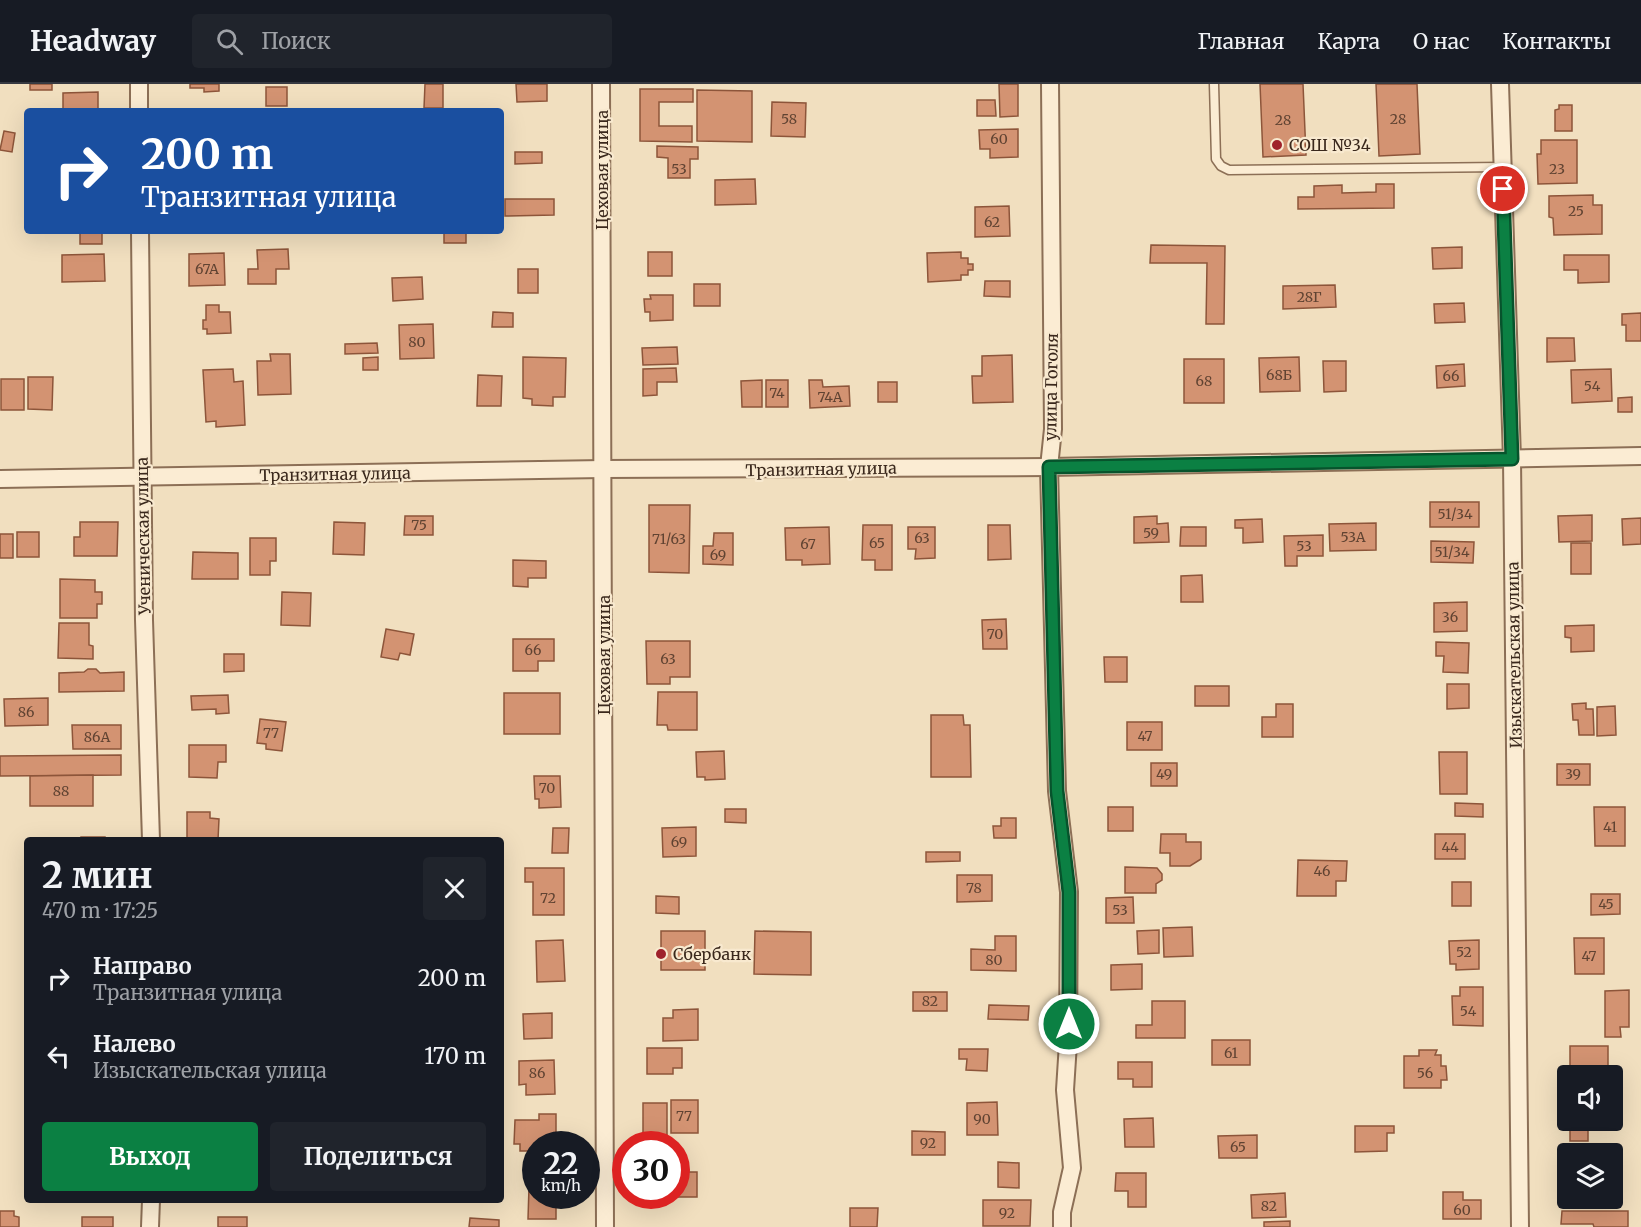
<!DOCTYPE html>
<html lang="ru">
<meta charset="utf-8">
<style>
body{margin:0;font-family:Merriweather,serif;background:#20242c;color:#f1f3f6;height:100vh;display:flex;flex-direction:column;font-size:22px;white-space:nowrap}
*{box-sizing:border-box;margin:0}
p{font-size:20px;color:#9ea1a6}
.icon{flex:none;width:33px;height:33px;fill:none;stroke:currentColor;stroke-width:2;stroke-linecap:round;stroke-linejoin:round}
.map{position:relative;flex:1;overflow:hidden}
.panel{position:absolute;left:24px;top:753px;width:480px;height:366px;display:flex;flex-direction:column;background:#171b24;border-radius:6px;box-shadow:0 6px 24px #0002}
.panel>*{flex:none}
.banner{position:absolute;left:24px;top:24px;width:480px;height:126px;border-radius:6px;box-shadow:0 6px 24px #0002;background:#1a4fa0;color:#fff;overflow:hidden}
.tools{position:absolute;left:1557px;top:981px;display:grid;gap:12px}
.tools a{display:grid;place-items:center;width:66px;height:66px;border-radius:6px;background:#171b24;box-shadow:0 6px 24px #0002;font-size:30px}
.speed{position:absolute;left:522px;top:1047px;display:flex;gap:12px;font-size:30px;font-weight:700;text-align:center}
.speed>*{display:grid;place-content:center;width:78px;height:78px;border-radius:50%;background:#171b24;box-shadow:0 6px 24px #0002;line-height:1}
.speed small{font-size:15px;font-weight:400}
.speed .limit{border:9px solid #d22;background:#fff;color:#111}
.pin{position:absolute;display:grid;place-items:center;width:51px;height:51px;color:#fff;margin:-26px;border:3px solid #fff;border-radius:50%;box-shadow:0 2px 6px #0007}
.me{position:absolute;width:66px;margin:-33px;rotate:0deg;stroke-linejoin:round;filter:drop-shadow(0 0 4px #0008)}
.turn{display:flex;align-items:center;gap:21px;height:126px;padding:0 18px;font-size:27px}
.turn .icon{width:78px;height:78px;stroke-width:2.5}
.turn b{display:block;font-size:42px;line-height:51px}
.round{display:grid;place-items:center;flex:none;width:63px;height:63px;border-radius:6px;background:#20242c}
.summary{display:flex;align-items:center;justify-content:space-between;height:102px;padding:0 18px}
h1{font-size:36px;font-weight:700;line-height:45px}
.cta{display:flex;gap:12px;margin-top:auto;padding:12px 18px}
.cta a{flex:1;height:69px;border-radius:6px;background:#0b8043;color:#fff;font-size:24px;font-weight:700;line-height:69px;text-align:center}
.cta a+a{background:#20242c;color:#f1f3f6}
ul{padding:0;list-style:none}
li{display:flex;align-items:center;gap:18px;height:78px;padding:0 18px}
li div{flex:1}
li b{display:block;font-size:22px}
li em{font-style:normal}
header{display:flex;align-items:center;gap:36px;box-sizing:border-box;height:84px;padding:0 30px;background:#171b24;border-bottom:2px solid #363941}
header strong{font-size:28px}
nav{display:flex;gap:33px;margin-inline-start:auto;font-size:21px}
.search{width:420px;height:54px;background:#20242c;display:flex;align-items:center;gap:15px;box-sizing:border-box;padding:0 21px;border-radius:6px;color:#9ea1a6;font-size:22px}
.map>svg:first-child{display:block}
.building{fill:#d39372;stroke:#8d553a;stroke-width:1.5}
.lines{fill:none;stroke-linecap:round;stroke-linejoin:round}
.service-casing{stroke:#8c6f56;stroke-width:11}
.minor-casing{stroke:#8c6f56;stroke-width:20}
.service{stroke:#fbecd3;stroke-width:8}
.minor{stroke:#fbecd3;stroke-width:16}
.route-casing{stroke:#07532c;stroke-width:15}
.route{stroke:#0b8043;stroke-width:10}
.poi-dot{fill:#9f212b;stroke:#f8e9cf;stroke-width:2}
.labels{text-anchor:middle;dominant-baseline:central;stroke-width:4.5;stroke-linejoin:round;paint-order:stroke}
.number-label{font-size:14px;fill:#604332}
.poi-label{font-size:16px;fill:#3a281c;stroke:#f8e9cf;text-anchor:start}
.street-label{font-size:16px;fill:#3a281c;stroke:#f8e9cf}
</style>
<header>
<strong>Headway</strong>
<div class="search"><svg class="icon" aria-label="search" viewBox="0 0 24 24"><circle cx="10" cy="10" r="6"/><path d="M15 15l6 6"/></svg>Поиск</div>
<nav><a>Главная</a><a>Карта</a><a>О нас</a><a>Контакты</a></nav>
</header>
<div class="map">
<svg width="1641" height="1143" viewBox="0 0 1641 1143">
<rect width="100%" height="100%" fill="#f1dfbf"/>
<!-- building -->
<g class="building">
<rect x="30" y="0" width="22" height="6"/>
<polygon points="190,0 219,0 219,7 204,8 204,4 190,4"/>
<polygon points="425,0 443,0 443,24 424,24"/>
<polygon points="516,0 547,0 547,17 517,18"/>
<polygon points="999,0 1018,0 1018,32 1000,33"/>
<polygon points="1260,0 1303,0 1306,71 1263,73"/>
<polygon points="1376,0 1417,0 1420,70 1379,72"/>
<rect x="266" y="3" width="21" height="19"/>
<polygon points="640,5 693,5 693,18 659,18 659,42 692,42 692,58 640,57"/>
<polygon points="697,6 752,7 752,58 697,57"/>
<polygon points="98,8 98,27 63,27 63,9"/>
<polygon points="977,16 995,16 996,32 977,32"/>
<polygon points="772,18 806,19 805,53 771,52"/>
<polygon points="1559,21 1572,21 1572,47 1555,47 1555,26 1559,25"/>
<rect x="180" y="25" width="30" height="2"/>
<polygon points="1018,45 1018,73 990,74 990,65 980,65 979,46"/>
<polygon points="4,47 15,49 12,68 0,66"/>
<polygon points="1541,56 1577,56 1577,99 1538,100 1537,70 1541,70"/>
<polygon points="657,62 698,63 698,75 690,75 690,94 668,94 668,74 657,73"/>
<polygon points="515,68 542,68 542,79 515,80"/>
<polygon points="755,95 756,120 715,121 715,96"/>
<polygon points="1376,100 1394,100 1394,124 1298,125 1298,113 1314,113 1314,102 1342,101 1342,109 1376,108"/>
<polygon points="1593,111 1593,121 1602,121 1602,150 1554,151 1553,134 1549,133 1549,112"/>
<polygon points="505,115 554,115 554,131 505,132"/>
<polygon points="1009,122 1010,152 975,153 975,123"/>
<rect x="80" y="147" width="22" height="13"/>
<rect x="444" y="147" width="22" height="12"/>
<polygon points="1151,161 1225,162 1224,240 1206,240 1207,179 1150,179"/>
<polygon points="1462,163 1462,184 1433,185 1432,164"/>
<polygon points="288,165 289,185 276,185 276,200 248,200 248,185 258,185 257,166"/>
<rect x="648" y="168" width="24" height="24"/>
<polygon points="961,168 961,174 968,174 968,180 973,180 973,186 968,186 968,191 961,191 961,196 928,198 927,169"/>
<polygon points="224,169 225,201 189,202 189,170"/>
<polygon points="104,170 105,197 62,198 62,171"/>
<polygon points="1564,171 1609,171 1609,198 1578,199 1578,186 1564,186"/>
<rect x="518" y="185" width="20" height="24"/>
<polygon points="422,193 423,215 393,217 392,194"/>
<polygon points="985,197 1010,197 1010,213 984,212"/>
<rect x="694" y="200" width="26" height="22"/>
<polygon points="1335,201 1336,223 1283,225 1283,202"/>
<polygon points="650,211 673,211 673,236 650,237 650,228 645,228 644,215 651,215"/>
<polygon points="1464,219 1465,238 1435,239 1434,220"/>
<polygon points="206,221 219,221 219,228 230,228 231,249 207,250 207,245 203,245 203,236 206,236"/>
<polygon points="493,228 513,229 513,243 492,243"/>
<polygon points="1641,229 1641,257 1626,257 1626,241 1622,241 1622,230"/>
<polygon points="433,240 434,274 400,275 399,241"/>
<polygon points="1547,254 1574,254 1575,277 1547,278"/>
<polygon points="377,259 378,269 345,270 345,260"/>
<polygon points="677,263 678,280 643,281 642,264"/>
<polygon points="270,270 290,270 291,310 258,311 257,277 271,277"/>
<polygon points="1012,271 1013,318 973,319 972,292 982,292 982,272"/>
<polygon points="378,273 378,286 363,286 363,274"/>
<polygon points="523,273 566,274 565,313 553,313 553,322 532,321 532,315 523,314"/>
<polygon points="1299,273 1300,307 1260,308 1259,274"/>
<rect x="1184" y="275" width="40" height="44"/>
<polygon points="1323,277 1346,277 1346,307 1324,308"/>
<polygon points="1464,280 1465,302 1437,304 1436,282"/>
<polygon points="676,284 677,298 657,298 657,311 643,312 643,285"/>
<polygon points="233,285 234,298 243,297 245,341 216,343 216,337 206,338 203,286"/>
<polygon points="1611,285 1612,317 1572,319 1571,286"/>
<polygon points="478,291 502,292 501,322 477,322"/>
<polygon points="28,293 53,293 52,326 28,325"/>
<rect x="1" y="295" width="23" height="31"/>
<polygon points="762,296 762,323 742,323 741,297"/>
<rect x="766" y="296" width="22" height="27"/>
<polygon points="809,296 822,296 823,303 849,302 850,322 810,324"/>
<rect x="878" y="298" width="19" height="20"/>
<polygon points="1632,313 1632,328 1618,328 1618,314"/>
<rect x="1430" y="418" width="49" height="25"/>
<polygon points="649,421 690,421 689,489 649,488"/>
<polygon points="1592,431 1592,457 1559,458 1558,432"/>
<polygon points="405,432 433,432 433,451 404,451"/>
<polygon points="1157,432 1157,440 1168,439 1169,458 1134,459 1134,433"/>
<polygon points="1641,434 1641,460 1623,461 1622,435"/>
<polygon points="1262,435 1263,458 1243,459 1243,444 1235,444 1235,436"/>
<polygon points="80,438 118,438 117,472 74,472 74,453 80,453"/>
<polygon points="334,438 365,439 364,471 333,470"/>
<polygon points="1376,439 1376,466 1330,467 1329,440"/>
<polygon points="863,441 892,441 892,486 875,486 875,476 862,476"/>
<polygon points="988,441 1010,441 1011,475 988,476"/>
<polygon points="829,443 830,480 802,481 802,476 786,476 785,444"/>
<polygon points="908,443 935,443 935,474 915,475 916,465 908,465"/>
<polygon points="1181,443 1206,443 1206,462 1180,462"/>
<rect x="17" y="448" width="22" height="25"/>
<polygon points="714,449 733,449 733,481 703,480 703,462 713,462"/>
<rect x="0" y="450" width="13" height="24"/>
<polygon points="1323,451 1323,472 1297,472 1297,482 1285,482 1284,452"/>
<polygon points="250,454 276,454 276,477 270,477 270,491 250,491"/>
<polygon points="1431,457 1474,458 1473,479 1431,478"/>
<rect x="1571" y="459" width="20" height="31"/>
<polygon points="193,468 238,469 238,495 192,495"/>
<polygon points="513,476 546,477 546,494 528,494 528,503 513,502"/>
<polygon points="1202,491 1203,518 1181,518 1181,492"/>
<polygon points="60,495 95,496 95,508 102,508 102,520 97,520 97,534 60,534"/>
<polygon points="282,508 311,509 310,542 281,541"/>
<polygon points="1467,518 1467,547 1434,548 1434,519"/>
<polygon points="1006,535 1007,565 983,565 982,536"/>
<polygon points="59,539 89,539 89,561 93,562 93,575 58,574"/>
<polygon points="1594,541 1594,567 1571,568 1571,554 1565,553 1565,542"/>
<polygon points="386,545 414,550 410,571 400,569 398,576 381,573"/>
<polygon points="513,555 554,555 554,577 538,577 538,587 513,587"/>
<polygon points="646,557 690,557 690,593 670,593 670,600 647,600"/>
<polygon points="1436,558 1469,559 1468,589 1443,588 1444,572 1436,572"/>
<polygon points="224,570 244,570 244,587 224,588"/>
<polygon points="1104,573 1127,573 1127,598 1105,598"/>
<polygon points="88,585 96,585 100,589 124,588 124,607 59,608 59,589 84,588"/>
<polygon points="1447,600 1469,600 1469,624 1447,625"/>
<rect x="1195" y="602" width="34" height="20"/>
<polygon points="658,608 697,608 697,646 668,646 667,641 657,641"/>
<rect x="504" y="609" width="56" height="41"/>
<polygon points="228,611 229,629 216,630 216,625 192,626 191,612"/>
<polygon points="48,614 48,641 5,642 4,615"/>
<polygon points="1586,619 1586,625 1593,625 1594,651 1579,651 1578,636 1573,636 1572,620"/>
<polygon points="1276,620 1293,620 1293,653 1262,653 1262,633 1276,633"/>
<polygon points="1615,622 1616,651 1597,652 1597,623"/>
<polygon points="931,631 963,631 964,641 970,641 971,693 931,693"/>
<polygon points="260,635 286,638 282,667 266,665 266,660 257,659"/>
<rect x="1127" y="638" width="35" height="28"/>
<polygon points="72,641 121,641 121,665 73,665"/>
<polygon points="189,661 226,661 226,678 218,678 217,694 189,693"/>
<polygon points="724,667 725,695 705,696 705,693 697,693 696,668"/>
<polygon points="1439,668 1467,668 1467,710 1440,710"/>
<polygon points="121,671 121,691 0,692 0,672"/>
<rect x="1151" y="679" width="26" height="23"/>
<rect x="1557" y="680" width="33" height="21"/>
<polygon points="93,691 93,722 30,722 30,692"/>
<polygon points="534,692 560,692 561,723 539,724 539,715 535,715"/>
<polygon points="1455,719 1483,720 1483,733 1455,732"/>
<rect x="1108" y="723" width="25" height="24"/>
<polygon points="1594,723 1625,723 1625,762 1595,762"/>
<polygon points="725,725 746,725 746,739 725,738"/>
<polygon points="187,728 210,728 210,734 219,735 218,756 187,756"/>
<polygon points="1001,734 1016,734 1016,754 994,754 993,742 1001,742"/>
<polygon points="696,743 696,772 663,773 662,744"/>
<polygon points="553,744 569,744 568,769 552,769"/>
<polygon points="1161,750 1186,750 1186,758 1201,758 1201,775 1190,782 1170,782 1170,769 1160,769"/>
<rect x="1435" y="750" width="30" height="25"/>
<rect x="81" y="753" width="24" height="3"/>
<polygon points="926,768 960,768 960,777 926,778"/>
<polygon points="1298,776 1347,777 1346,797 1336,797 1336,812 1297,812"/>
<polygon points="1125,783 1157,784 1162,790 1162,796 1156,800 1156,809 1125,809"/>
<polygon points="525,784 564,784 564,831 533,831 533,798 525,798"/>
<polygon points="957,791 992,791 992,817 957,818"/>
<rect x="1452" y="798" width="19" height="24"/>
<polygon points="1591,810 1620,810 1620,830 1591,831"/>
<polygon points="656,812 679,813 679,830 656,829"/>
<polygon points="1133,813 1134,839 1106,839 1106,814"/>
<polygon points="1192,843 1193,872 1164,873 1163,844"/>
<polygon points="1159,846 1159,869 1138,870 1137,847"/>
<rect x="661" y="847" width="44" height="39"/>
<polygon points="755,847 811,848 811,891 754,890"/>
<polygon points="995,852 1016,852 1016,887 971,886 971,865 995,866"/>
<polygon points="1574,854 1604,854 1604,890 1575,890"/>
<polygon points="563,856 565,897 537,898 536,857"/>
<polygon points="1479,856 1479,885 1456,886 1456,880 1450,880 1449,857"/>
<polygon points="1142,880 1142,905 1111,906 1111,881"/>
<polygon points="1460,903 1483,903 1483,942 1453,941 1452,912 1460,912"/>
<polygon points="1629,906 1629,943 1620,943 1621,953 1605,953 1605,907"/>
<rect x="913" y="908" width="34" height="19"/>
<polygon points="1152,917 1185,917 1185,954 1136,954 1136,941 1152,941"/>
<polygon points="989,921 1029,922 1028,936 988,935"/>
<polygon points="698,925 698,956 663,957 663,934 673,934 673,926"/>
<polygon points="552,929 552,954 524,955 523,930"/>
<rect x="1212" y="956" width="38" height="25"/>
<rect x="1570" y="962" width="38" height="30"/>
<polygon points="647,964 682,964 682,984 673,984 673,990 647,990"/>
<polygon points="959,965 988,965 987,987 966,986 967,975 959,975"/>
<polygon points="1419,966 1437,966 1435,971 1441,971 1441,982 1446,982 1447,996 1441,996 1441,1004 1404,1004 1404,972 1419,972"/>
<polygon points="554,976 555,1010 526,1011 526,1000 519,1001 519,977"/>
<polygon points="1118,978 1152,978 1152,1003 1133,1003 1133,995 1118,995"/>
<rect x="671" y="1016" width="27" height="33"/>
<polygon points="997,1018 998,1051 967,1051 967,1019"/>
<rect x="643" y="1019" width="24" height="33"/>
<polygon points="539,1030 556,1030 556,1059 536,1060 536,1067 520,1067 520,1060 514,1060 515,1036 539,1036"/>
<polygon points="1153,1034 1154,1063 1125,1063 1124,1035"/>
<rect x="1570" y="1036" width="18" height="21"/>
<polygon points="1355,1042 1394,1042 1394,1049 1387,1049 1387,1067 1355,1068"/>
<polygon points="912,1047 945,1048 945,1071 912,1071"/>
<polygon points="1257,1051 1257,1074 1219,1074 1218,1052"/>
<polygon points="998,1078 1019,1079 1019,1104 998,1103"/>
<polygon points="676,1088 697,1088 697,1113 654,1113 654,1112 676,1112"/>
<polygon points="1116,1089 1146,1089 1146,1123 1128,1123 1128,1107 1115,1107"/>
<polygon points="529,1103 536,1103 536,1112 556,1112 556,1135 528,1135"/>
<polygon points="1443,1108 1463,1108 1463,1116 1481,1116 1481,1135 1443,1135"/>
<polygon points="1285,1109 1286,1133 1252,1134 1251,1111"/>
<polygon points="983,1116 1031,1116 1030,1142 983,1142"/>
<polygon points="850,1124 878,1124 877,1143 850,1143"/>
<polygon points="0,1127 14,1127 14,1132 19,1133 19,1143 0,1143"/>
<polygon points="1562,1127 1628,1127 1628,1143 1594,1143 1593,1140 1561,1140"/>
<rect x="82" y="1133" width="31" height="10"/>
<rect x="218" y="1133" width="29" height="10"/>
<polygon points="470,1134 499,1136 499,1143 469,1143"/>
<polygon points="1290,1137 1290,1143 1264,1143 1264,1138"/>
</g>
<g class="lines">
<!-- service casing -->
<g class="service-casing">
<polyline id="service" points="1214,0 1216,75 1221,82 1229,86 1503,83"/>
</g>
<!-- minor casing -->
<g class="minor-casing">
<g id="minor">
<polyline points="139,0 139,27"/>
<polyline points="601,0 605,1143"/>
<polyline points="1050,0 1053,345 1049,383 1057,707 1069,808 1068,959 1065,1006 1072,1084 1062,1128 1062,1143"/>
<polyline points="1500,0 1512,375 1520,1143"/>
<polyline points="140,147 144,536 151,756"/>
<polyline points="0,395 603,385 1049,383 1641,372"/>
<polyline points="150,1143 151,1116"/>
</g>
</g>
<!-- service -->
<use href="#service" class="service"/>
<!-- minor -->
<use href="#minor" class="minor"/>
</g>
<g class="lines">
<!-- route casing -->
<g class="route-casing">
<polyline id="route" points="1069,940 1069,808 1057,707 1049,383 1512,375 1503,105"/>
</g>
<!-- route -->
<use href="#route" class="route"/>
</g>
<!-- markers -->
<g class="poi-dot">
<circle cx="1277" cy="61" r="6"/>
<circle cx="661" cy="870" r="6"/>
</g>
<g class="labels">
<!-- number labels -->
<g class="number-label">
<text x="789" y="35">58</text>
<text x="1398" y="35">28</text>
<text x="1283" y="36">28</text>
<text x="999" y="55">60</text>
<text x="679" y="85">53</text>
<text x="1557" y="85">23</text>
<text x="1576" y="127">25</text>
<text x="992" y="138">62</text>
<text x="207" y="185">67А</text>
<text x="1309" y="213">28Г</text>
<text x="417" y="258">80</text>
<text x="1279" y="291">68Б</text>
<text x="1451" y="292">66</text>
<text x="1204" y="297">68</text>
<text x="1592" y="302">54</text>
<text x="777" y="309">74</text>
<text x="830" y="313">74А</text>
<text x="1455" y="430">51/34</text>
<text x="419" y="441">75</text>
<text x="1151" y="449">59</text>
<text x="1353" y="453">53А</text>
<text x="922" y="454">63</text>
<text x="669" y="455">71/63</text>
<text x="877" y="459">65</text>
<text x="808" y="460">67</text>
<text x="1304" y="462">53</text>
<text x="1452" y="468">51/34</text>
<text x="718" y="471">69</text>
<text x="1450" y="533">36</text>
<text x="995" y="550">70</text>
<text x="533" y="566">66</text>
<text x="668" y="575">63</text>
<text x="26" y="628">86</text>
<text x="271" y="649">77</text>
<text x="1145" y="652">47</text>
<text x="97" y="653">86А</text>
<text x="1164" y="690">49</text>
<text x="1573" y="690">39</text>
<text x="547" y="704">70</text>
<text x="61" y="707">88</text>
<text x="1610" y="743">41</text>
<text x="679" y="758">69</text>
<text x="1450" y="763">44</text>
<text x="1322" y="787">46</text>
<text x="974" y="804">78</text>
<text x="548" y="814">72</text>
<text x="1606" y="820">45</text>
<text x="1120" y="826">53</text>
<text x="1464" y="868">52</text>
<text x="1589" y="872">47</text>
<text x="994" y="876">80</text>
<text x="930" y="917">82</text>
<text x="1468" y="927">54</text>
<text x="1231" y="969">61</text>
<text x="537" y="989">86</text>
<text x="1425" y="989">56</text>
<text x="684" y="1032">77</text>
<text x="982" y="1035">90</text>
<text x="928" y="1059">92</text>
<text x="1238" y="1063">65</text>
<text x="1269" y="1122">82</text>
<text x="1462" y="1126">60</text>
<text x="1007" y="1129">92</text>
</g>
<!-- poi labels -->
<g class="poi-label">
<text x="1289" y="61">СОШ №34</text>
<text x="673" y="870">Сбербанк</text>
</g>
<!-- street labels -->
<g class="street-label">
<text transform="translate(602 86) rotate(-90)">Цеховая улица</text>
<text transform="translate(1051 303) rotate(-89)">улица Гоголя</text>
<text transform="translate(821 385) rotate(-1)">Транзитная улица</text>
<text transform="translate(335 390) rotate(-1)">Транзитная улица</text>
<text transform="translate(143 452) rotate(-91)">Ученическая улица</text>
<text transform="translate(604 571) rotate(-90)">Цеховая улица</text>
<text transform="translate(1514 571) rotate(-91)">Изыскательская улица</text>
</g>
</g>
</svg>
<div class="tools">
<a><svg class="icon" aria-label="sound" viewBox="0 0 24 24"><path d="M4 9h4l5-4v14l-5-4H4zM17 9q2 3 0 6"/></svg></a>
<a><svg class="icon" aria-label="layers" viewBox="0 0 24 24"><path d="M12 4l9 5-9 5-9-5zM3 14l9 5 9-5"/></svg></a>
</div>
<div class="speed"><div>22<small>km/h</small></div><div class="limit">30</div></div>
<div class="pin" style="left:1503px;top:105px;background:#d93025"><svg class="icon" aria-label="arrive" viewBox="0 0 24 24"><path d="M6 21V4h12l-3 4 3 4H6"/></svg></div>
<svg class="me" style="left:1069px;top:940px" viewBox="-20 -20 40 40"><circle r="17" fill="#0b8043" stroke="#fff" stroke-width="3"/><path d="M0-11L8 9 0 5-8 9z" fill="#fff"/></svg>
<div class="banner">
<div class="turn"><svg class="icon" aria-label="right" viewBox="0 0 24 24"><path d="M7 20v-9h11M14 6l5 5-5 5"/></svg><div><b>200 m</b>Транзитная улица</div></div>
</div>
<section class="panel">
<div class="summary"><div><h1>2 мин</h1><p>470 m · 17:25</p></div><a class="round"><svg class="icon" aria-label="close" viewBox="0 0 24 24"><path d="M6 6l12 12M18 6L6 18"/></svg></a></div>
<ul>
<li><svg class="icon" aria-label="right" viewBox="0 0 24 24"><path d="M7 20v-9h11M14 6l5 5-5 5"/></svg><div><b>Направо</b><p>Транзитная улица</p></div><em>200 m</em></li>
<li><svg class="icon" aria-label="left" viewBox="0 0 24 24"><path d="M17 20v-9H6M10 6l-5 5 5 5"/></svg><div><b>Налево</b><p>Изыскательская улица</p></div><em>170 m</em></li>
</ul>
<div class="cta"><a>Выход</a><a>Поделиться</a></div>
</section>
</div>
